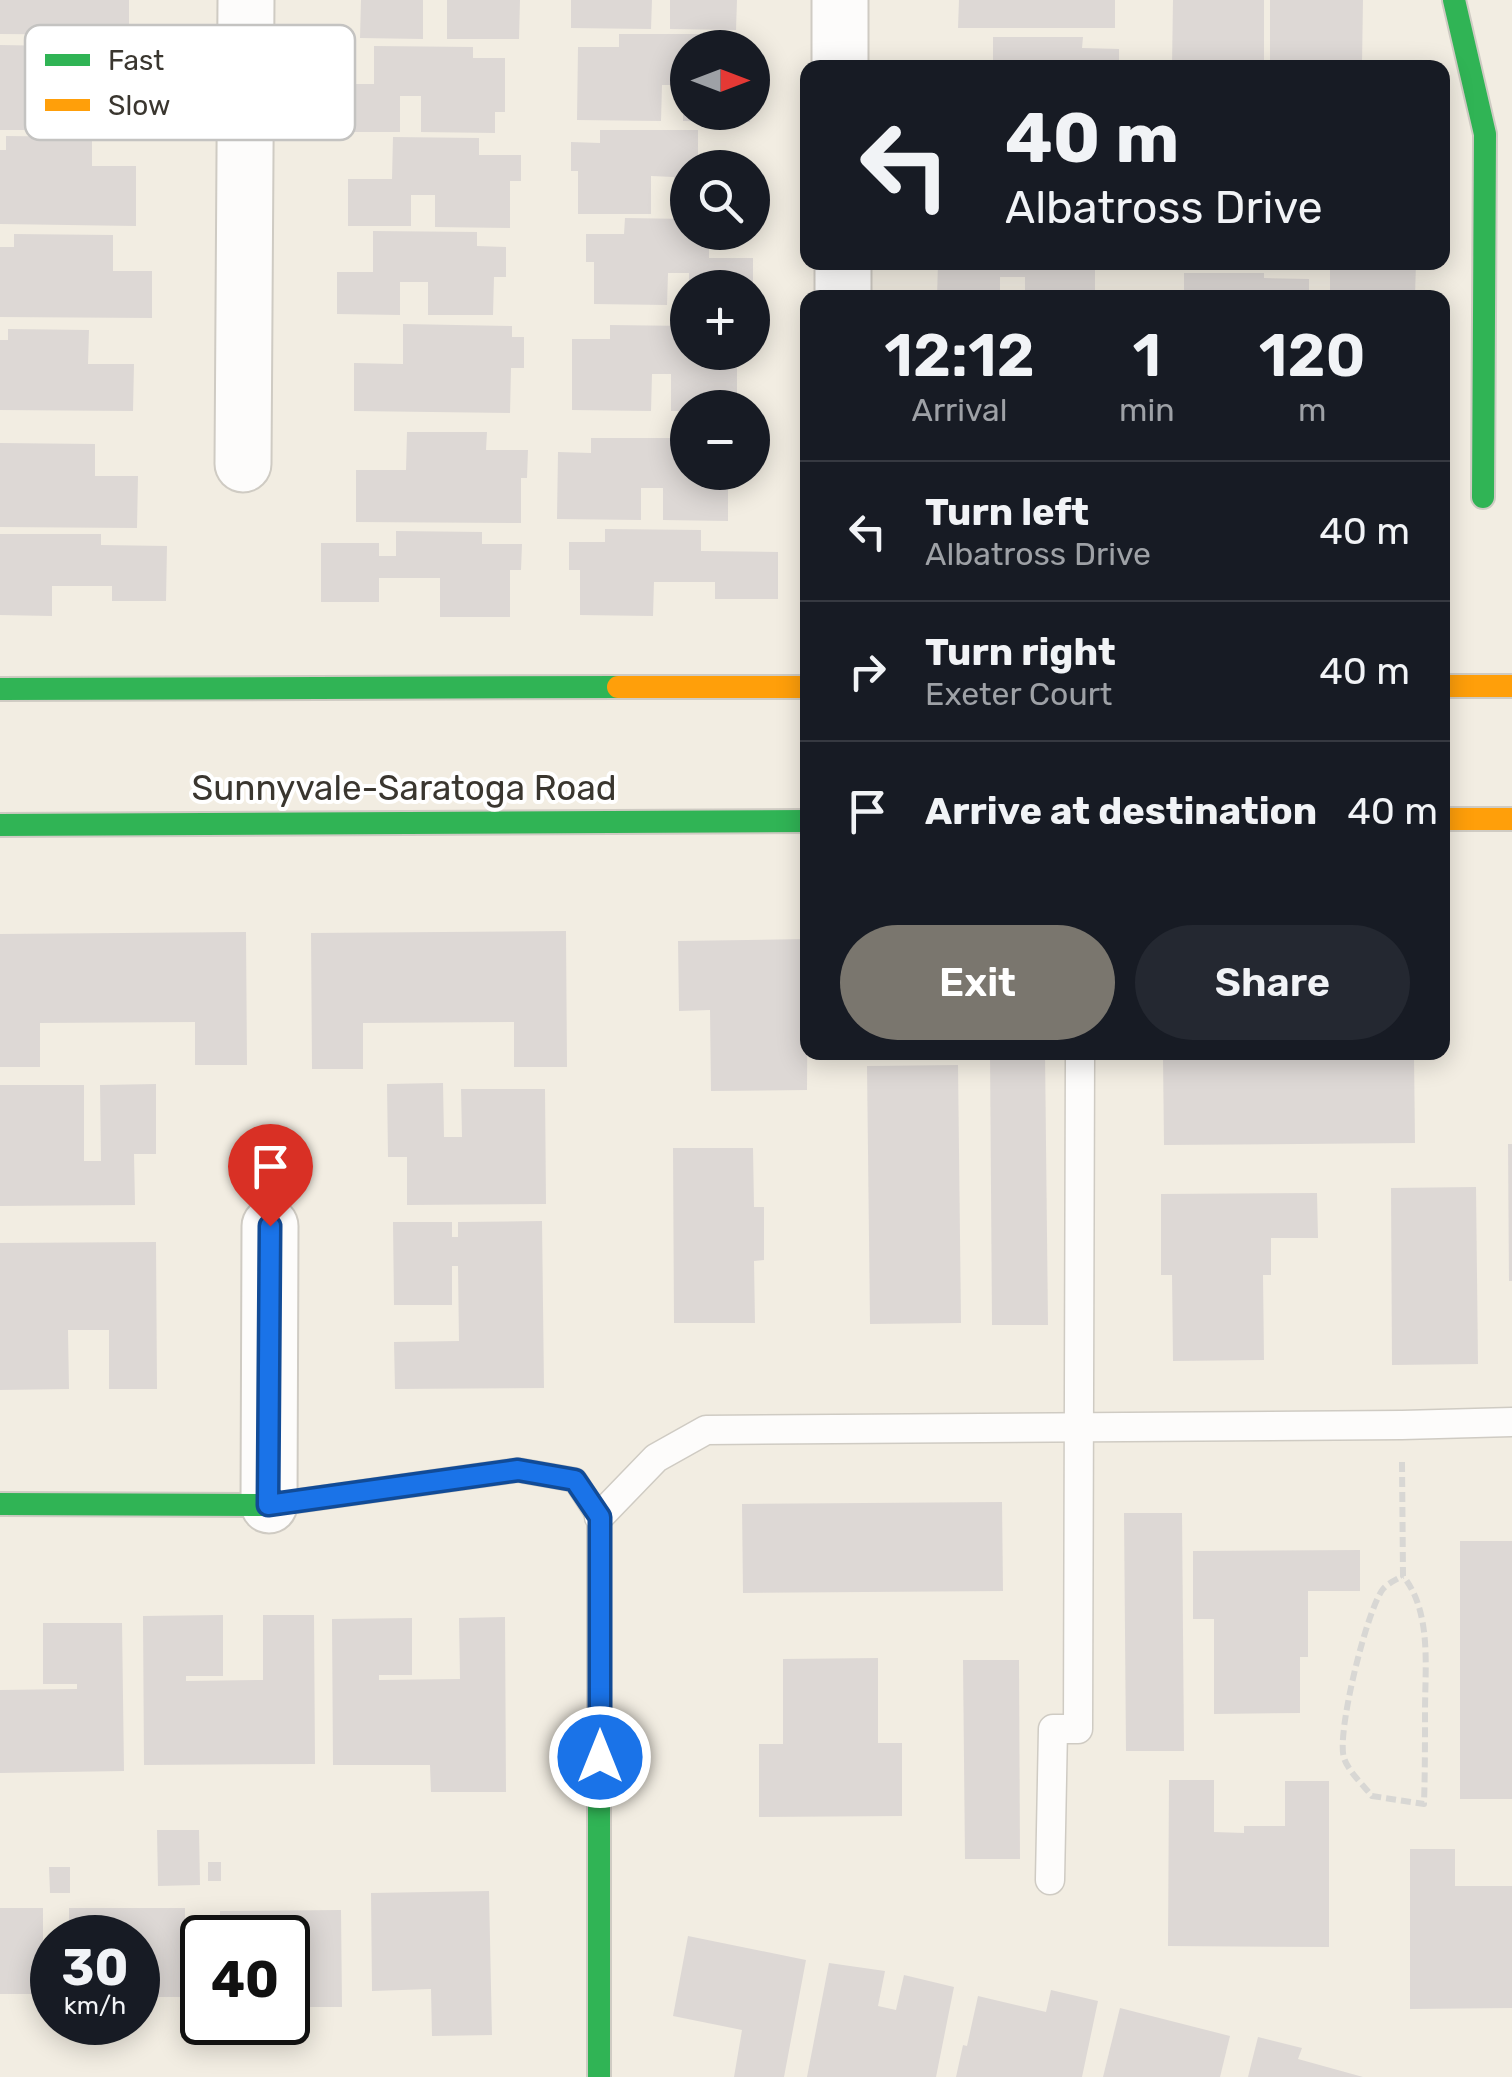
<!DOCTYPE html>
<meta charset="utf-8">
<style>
body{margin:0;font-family:Rubik,sans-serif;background:#242831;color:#f1f3f6;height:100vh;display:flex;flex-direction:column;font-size:38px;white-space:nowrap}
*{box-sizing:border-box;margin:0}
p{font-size:32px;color:#9ea1a6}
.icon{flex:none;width:55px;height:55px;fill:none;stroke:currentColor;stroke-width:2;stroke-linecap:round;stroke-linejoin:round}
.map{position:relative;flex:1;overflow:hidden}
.panel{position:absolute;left:800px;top:290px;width:650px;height:770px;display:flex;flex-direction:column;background:#171b24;border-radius:20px;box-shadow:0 5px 25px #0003}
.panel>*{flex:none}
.banner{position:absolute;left:800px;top:60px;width:650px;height:210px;border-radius:20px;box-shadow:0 5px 25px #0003;background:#171b24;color:#f1f3f6;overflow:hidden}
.needle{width:65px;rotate:90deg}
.tools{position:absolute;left:670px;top:30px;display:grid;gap:20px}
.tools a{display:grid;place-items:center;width:100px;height:100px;border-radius:50%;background:#171b24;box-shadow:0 5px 25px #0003;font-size:50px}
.speed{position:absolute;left:30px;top:1915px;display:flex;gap:20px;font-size:50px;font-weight:700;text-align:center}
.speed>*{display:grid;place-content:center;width:130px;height:130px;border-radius:50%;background:#171b24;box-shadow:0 5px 25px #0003;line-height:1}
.speed small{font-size:25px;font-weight:400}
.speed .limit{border:5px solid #111;border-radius:15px;background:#fff;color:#111}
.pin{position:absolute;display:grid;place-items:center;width:85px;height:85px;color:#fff;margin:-102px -42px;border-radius:50% 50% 50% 0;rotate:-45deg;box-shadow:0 0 10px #0007}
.pin .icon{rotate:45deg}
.me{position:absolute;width:110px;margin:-55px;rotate:0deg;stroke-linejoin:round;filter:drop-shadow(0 0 8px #0008)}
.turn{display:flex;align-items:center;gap:35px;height:210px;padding:0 40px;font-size:45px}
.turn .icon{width:130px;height:130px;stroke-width:2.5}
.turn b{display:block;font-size:70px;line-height:85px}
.eta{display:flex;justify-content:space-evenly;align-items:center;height:170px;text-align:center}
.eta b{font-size:60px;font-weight:600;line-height:70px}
.action{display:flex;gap:20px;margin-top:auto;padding:20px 40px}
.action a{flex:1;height:115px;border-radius:60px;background:#7a766e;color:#fff;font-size:40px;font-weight:600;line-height:115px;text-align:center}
.action a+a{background:#242831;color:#f1f3f6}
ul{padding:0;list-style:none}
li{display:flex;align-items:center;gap:30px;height:140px;padding:0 40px;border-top:2px solid #363941}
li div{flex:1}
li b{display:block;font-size:38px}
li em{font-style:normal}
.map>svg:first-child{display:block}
.building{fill:#ddd8d5}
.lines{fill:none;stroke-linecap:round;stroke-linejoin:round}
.lane-casing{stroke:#cfcbc3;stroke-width:31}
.street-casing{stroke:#cfcbc3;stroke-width:59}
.fast-casing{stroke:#cfcbc3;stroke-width:26}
.slow-casing{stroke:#cfcbc3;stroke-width:26}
.path{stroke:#d8d7d4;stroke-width:6;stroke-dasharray:10 5;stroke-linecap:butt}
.lane{stroke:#fdfcfb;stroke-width:28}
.street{stroke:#fdfcfb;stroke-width:55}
.fast{stroke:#30b455;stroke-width:22}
.slow{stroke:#ff9f0a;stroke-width:22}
.route-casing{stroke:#114b97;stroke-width:25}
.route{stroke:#1a73e8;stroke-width:18}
.labels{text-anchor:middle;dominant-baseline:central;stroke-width:8;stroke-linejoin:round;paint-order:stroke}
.street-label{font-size:35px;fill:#3a362f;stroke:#fff}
.key{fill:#fff;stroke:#c4c3c1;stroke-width:2.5}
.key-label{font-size:28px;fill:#3a362f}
</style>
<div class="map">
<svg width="1512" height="2077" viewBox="0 0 1512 2077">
<rect width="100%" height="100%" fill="#f2ede2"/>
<!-- building -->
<g class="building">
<polygon points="0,0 129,0 129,35 0,34"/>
<polygon points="361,0 423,0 423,39 360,38"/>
<polygon points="447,0 520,0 519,39 447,39"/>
<polygon points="571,0 652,0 651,29 571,28"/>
<polygon points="670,0 737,0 736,30 670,29"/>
<polygon points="959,0 1115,0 1115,28 958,28"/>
<polygon points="1173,0 1264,0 1264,67 1172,67"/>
<polygon points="1270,0 1363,0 1362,63 1270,63"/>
<polygon points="619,34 699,34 699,48 688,48 688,112 750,112 750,122 683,121 683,85 662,85 661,121 577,120 578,47 619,47"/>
<polygon points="993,37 1083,37 1082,48 1119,49 1119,68 993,68"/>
<polygon points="0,45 116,47 116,73 148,73 148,130 0,130"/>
<polygon points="374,46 473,47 473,58 505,58 505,112 495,112 495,133 421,132 421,96 400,96 400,132 342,132 342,84 374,84"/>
<polygon points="600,130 698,130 698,168 688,168 688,214 674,214 674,177 651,176 651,214 578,214 578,171 571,171 571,142 600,143"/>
<polygon points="6,136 92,137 92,166 136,166 136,226 0,224 0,150 6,150"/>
<polygon points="393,137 479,138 479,155 521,155 521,181 510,181 510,228 435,227 435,195 411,195 411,226 348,226 348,179 392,179"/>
<polygon points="625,218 688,219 688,232 709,232 709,258 753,258 753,288 689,288 689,273 668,273 667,305 594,304 594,262 586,262 586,234 624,234"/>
<polygon points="373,231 477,232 477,246 506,247 506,277 494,277 493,315 428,315 428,282 400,282 400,315 337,314 337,272 373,272"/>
<polygon points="14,234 113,235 113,271 152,271 152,318 0,317 0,247 14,247"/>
<polygon points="938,262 1095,262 1095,298 1025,298 1025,277 1000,277 1000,298 937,298"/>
<polygon points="1330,262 1416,262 1415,297 1330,298"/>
<polygon points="1184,273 1264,273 1264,278 1309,279 1309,298 1184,298"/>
<polygon points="403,324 512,326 512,337 524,337 524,368 511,368 510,413 354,411 354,363 403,364"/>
<polygon points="610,325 688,326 688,352 694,352 694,360 737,361 737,408 688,408 688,411 671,411 671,374 652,374 651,411 572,410 572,339 610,339"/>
<polygon points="8,329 89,330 88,364 134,364 133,411 0,410 0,340 8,340"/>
<polygon points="407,432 487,432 486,450 528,450 527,478 521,478 521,523 356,522 356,470 406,470"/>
<polygon points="591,438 688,438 689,475 728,476 728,521 663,520 663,488 641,488 641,520 557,519 558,452 591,453"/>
<polygon points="0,443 95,444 95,476 138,476 137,528 0,527"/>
<polygon points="605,529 701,530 701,551 778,552 778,599 715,599 715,582 654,582 653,616 580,615 580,570 569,570 569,542 605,542"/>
<polygon points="396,531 482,532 482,544 522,544 521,570 510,570 510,617 440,617 440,578 379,578 379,602 321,602 321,543 379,543 379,556 396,556"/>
<polygon points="0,534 101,534 101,545 167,546 166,601 112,601 112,586 52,586 52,616 0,615"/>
<polygon points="566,931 567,1067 514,1067 514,1022 363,1023 363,1069 312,1069 311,933"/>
<polygon points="246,932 247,1065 195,1065 195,1022 40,1023 40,1067 0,1067 0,934"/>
<polygon points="808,939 807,1090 711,1091 710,1010 679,1011 678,941"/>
<polygon points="990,1052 1045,1052 1048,1325 992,1325"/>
<polygon points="1414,1055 1415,1143 1164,1145 1163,1057"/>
<polygon points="958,1065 961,1323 870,1324 867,1066"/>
<polygon points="443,1083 444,1137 462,1137 461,1089 545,1089 546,1204 407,1205 407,1157 388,1157 387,1084"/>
<polygon points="156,1084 156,1154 134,1154 135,1205 0,1206 0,1085 84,1085 84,1161 101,1161 100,1085"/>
<polygon points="1508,1144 1512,1144 1512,1281 1509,1281"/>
<polygon points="673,1148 753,1148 754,1207 764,1207 764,1260 754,1261 755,1323 674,1323"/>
<polygon points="1476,1187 1478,1364 1392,1365 1391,1188"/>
<polygon points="1317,1193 1318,1238 1271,1238 1271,1275 1263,1275 1264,1360 1173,1361 1172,1275 1161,1275 1161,1194"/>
<polygon points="542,1221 544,1388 395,1389 394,1342 459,1341 458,1266 452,1266 452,1305 394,1305 393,1222 452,1222 452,1237 458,1237 458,1222"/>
<polygon points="156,1242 157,1389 109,1389 109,1330 68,1330 69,1389 0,1390 0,1243"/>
<polygon points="1002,1502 1003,1591 743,1593 742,1504"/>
<polygon points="1124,1513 1182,1513 1184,1751 1126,1751"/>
<rect x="1460" y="1541" width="52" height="258"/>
<polygon points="1360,1550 1360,1591 1308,1591 1308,1657 1300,1657 1300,1713 1214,1714 1214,1619 1193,1619 1193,1551"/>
<polygon points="223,1615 223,1676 186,1676 186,1681 263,1680 263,1615 314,1615 315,1764 144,1765 143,1616"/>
<polygon points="505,1617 506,1792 431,1792 430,1765 333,1765 332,1619 412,1618 412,1675 379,1675 379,1680 460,1679 459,1618"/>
<polygon points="43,1623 122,1623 124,1771 0,1773 0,1690 77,1689 77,1684 43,1684"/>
<polygon points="878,1658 878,1743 902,1743 902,1816 759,1817 759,1744 783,1744 783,1659"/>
<polygon points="963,1660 1019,1660 1020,1859 965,1859"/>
<polygon points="1169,1780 1214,1780 1214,1832 1244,1833 1244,1826 1285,1826 1285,1781 1329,1781 1329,1947 1168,1946"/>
<polygon points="157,1830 199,1830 200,1885 158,1886"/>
<polygon points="1410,1849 1455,1849 1455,1886 1512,1886 1512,2008 1410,2009"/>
<rect x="208" y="1862" width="13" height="19"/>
<polygon points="49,1867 70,1867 70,1893 50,1893"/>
<polygon points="489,1891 492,2035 432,2036 431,1989 372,1991 371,1893"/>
<rect x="0" y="1908" width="43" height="86"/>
<polygon points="69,1908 185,1908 185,1997 138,1997 138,1938 69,1938"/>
<polygon points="341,1910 342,2007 288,2007 288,1938 220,1938 220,1911"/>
<polygon points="688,1936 806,1960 784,2077 734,2077 742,2030 673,2016"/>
<polygon points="829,1963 885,1971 878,2006 896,2010 904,1975 954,1987 936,2077 807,2077"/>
<polygon points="1051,1990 1098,2001 1082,2077 956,2077 963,2045 967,2046 978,1996 1046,2012"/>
<polygon points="1120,2008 1230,2036 1220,2077 1103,2077"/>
<polygon points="1258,2037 1302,2048 1298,2059 1363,2077 1248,2077"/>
</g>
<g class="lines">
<!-- lane casing -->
<g class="lane-casing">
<g id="lane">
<polyline points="599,1517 656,1458 706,1430 1402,1425 1512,1422"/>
<polyline points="1050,1880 1053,1729 1078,1729 1080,1052"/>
</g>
</g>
<!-- street casing -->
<g class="street-casing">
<g id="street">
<polyline points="840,0 840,68"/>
<polyline points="843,262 843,298"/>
<polyline points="243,464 246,0"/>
<polyline points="269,1505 270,1226"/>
</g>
</g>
<!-- fast casing -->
<g class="fast-casing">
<g id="fast">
<polyline points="1454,0 1485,134 1483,497"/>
<polyline points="0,689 618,687"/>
<polyline points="0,825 808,821"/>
<polyline points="0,1504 269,1505 518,1470 575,1480 599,1517 599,2077"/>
</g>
</g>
<!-- slow casing -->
<g class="slow-casing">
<g id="slow">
<polyline points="1442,686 1512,686"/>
<polyline points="618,687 808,687"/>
<polyline points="1442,819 1512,819"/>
</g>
</g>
<!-- path -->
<path class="path" d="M1402,1462L1403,1576C1432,1612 1425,1667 1425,1711C1425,1742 1425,1773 1424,1804L1372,1796C1364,1786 1348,1771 1344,1758C1336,1734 1367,1609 1383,1589C1387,1584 1397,1579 1403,1576"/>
<!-- lane -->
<use href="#lane" class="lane"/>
<!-- street -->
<use href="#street" class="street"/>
<!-- fast -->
<use href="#fast" class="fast"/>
<!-- slow -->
<use href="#slow" class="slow"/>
</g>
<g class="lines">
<!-- route casing -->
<g class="route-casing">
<polyline id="route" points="270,1226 268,1505 518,1470 575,1480 600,1517 600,1757"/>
</g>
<!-- route -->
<use href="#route" class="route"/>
</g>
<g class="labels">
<!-- street labels -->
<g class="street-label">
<text x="404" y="788">Sunnyvale-Saratoga Road</text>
</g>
</g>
<!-- legend -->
<rect x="25" y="25" width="330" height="115" rx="15" class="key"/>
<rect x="45" y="54" width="45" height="12" fill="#30b455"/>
<rect x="45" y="99" width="45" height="12" fill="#ff9f0a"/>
<g class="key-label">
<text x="108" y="70">Fast</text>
<text x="108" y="115">Slow</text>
</g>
</svg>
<div class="tools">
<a><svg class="needle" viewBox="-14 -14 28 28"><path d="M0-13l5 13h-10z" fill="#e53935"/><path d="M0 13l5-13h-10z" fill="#9ea1a6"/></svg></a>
<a><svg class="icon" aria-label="search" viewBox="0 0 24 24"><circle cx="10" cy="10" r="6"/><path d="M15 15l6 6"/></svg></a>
<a>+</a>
<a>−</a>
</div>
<div class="speed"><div>30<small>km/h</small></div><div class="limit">40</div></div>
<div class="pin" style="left:270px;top:1226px;background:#d93025"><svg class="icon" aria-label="arrive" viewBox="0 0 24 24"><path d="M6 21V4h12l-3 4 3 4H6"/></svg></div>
<svg class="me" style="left:600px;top:1757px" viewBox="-20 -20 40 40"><circle r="17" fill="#1a73e8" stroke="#fff" stroke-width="3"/><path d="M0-11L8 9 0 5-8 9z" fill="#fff"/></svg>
<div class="banner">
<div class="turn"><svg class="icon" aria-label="left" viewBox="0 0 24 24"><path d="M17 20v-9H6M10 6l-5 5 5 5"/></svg><div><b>40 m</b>Albatross Drive</div></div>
</div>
<section class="panel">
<div class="eta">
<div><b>12:12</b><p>Arrival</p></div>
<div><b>1</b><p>min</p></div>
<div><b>120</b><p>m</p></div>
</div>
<ul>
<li><svg class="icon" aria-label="left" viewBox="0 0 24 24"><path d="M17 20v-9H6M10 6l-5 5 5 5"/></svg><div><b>Turn left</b><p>Albatross Drive</p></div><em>40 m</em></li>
<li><svg class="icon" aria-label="right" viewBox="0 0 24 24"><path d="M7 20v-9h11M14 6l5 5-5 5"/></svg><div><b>Turn right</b><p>Exeter Court</p></div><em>40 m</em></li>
<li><svg class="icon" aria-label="arrive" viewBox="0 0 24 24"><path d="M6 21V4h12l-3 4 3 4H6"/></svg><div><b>Arrive at destination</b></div><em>40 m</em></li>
</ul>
<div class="action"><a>Exit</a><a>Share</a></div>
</section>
</div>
